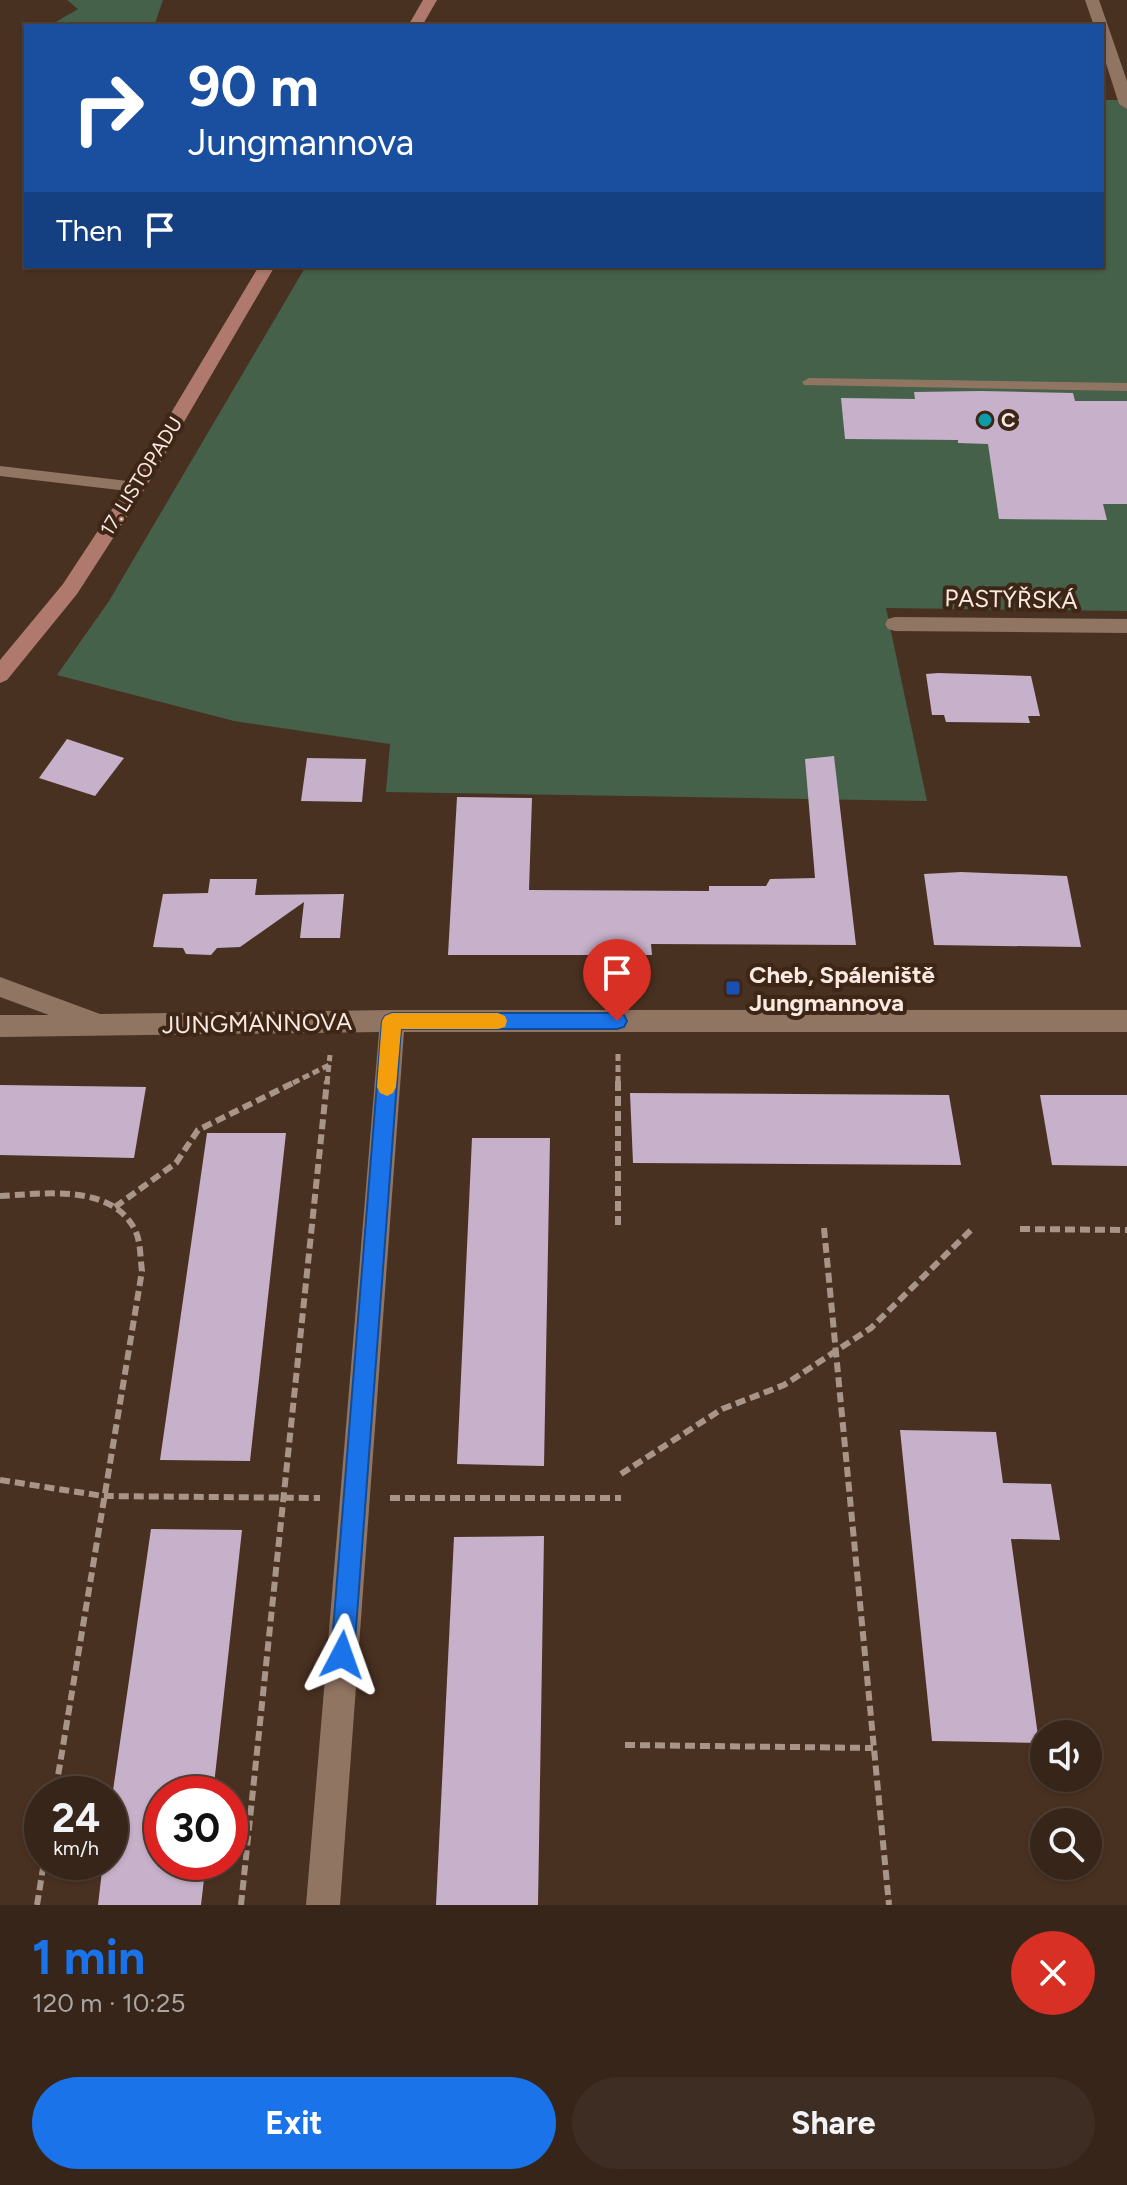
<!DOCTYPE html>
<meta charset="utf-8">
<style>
body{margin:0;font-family:Figtree,sans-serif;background:#3e2d22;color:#f1f3f6;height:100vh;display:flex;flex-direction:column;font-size:30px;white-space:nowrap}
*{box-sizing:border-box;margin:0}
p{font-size:26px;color:#aaa5a2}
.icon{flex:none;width:44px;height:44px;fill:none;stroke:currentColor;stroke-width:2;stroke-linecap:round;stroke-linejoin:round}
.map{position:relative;height:1905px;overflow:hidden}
.side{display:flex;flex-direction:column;background:#372519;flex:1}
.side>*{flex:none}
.hud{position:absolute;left:24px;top:24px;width:1080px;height:244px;border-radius:0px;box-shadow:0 2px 6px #0004,0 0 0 2px #514238;background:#1a4fa0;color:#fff;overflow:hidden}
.tools{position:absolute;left:1030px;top:1720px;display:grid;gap:16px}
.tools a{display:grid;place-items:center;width:72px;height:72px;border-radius:50%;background:#372519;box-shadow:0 2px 6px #0004,0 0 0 2px #514238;font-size:40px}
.speed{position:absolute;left:24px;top:1776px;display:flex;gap:16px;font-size:40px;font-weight:700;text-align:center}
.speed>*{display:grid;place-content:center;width:104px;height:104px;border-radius:50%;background:#372519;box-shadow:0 2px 6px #0004,0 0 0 2px #514238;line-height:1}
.speed small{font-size:20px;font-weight:400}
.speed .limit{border:12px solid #d22;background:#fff;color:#111}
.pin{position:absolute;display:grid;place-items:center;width:68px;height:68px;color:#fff;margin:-82px -34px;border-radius:50% 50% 50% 0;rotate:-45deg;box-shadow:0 0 8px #0007}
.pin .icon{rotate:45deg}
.me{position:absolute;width:88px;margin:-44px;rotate:4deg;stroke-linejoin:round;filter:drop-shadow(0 0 6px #0008)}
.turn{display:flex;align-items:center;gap:28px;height:168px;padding:0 32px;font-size:36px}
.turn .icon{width:104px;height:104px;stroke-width:2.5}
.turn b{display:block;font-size:56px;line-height:68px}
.then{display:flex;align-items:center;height:76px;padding:0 32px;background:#0003;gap:16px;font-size:30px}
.round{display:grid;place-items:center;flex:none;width:84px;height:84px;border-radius:42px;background:#3e2d22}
.head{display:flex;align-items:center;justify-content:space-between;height:136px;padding:0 32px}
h1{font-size:48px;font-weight:700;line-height:60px;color:#1a73e8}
.action{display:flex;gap:16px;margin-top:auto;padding:16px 32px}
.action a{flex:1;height:92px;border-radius:48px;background:#1a73e8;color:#fff;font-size:32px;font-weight:700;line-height:92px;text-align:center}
.action a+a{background:#3e2d22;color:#f1f3f6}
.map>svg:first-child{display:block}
.green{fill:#45614a}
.building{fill:#c7b0c9}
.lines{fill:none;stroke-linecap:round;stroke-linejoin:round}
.path-far1{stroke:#a89588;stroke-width:5;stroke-dasharray:7 4;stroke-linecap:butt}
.path{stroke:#a89588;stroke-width:6;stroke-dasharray:10 5;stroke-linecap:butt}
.lane{fill:#917563;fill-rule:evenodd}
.street{fill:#917563;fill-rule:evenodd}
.secondary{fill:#af7a6d;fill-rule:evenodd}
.route{fill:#1a73e8;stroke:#114b97;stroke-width:2}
.slow{fill:#f59e0b}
.culture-dot{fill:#0f9aa8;stroke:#3e2617;stroke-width:3}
.transit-dot{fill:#1a4fb4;stroke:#3e2617;stroke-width:3}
.labels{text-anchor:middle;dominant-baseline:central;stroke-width:8;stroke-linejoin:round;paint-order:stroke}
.far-poi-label{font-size:20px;font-weight:bold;fill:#f9e9e0;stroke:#3e2617;text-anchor:start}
.far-street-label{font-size:20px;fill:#f9e9e0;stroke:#3e2617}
.street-label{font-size:24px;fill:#f9e9e0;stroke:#3e2617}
.poi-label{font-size:24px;font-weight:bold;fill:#f9e9e0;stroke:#3e2617;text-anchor:start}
</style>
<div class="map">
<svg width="1127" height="1905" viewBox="0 0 1127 1905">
<rect width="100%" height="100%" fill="#493121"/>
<!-- green -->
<g class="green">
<polygon points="67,0 163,0 154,26 49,26 78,9"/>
<polygon points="1102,100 1126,100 1127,104 1127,611 886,608 927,801 386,792 390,744 234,721 57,675 109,601 306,266 1102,266"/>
</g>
<!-- building -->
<g class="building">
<polygon points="981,391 1073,393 1075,401 1127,401 1127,504 1103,504 1107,520 999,519 988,444 958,443 958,440 845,439 841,398 915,399 914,392"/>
<polygon points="938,673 1031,676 1040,716 1028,716 1030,723 946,722 944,715 932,715 926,674"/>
<polygon points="67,739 124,758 95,796 39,778"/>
<polygon points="834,756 856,945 651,944 652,955 448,955 457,797 532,798 529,890 709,891 709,886 766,886 770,879 815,878 805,759"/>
<polygon points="307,758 366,759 362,802 301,801"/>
<polygon points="961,872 1067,876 1081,947 934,945 924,874"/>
<polygon points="210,879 257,879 255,895 344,894 340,938 300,938 304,902 240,947 217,948 211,955 186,954 183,948 153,947 163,894 208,893"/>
<polygon points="0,1085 146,1087 134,1158 0,1155"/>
<polygon points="630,1093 949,1095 961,1165 633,1163"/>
<polygon points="1040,1095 1127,1095 1127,1166 1052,1165"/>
<polygon points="207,1133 286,1133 250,1461 160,1460"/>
<polygon points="472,1138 550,1138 544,1466 457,1464"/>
<polygon points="900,1430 996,1432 1003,1483 1051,1484 1060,1540 1011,1539 1039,1743 932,1741"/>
<polygon points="151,1529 242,1530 213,1794 162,1794 162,1862 206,1862 201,1905 98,1905 103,1862 110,1862 110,1811"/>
<polygon points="544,1536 538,1905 436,1905 454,1537"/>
</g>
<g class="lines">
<!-- path-far1 -->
<g class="path-far1">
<polyline points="618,1054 618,1083"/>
<polyline points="293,1083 329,1065"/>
<polyline points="327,1083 330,1055"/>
</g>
<!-- path -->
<g class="path">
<polyline points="618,1081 618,1225"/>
<path d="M0,1196C42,1194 109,1183 134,1228C141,1240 140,1257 142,1271L55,1794"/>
<polyline points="115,1207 176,1163 198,1130 297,1081"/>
<polyline points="824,1228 889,1905"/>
<polyline points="1020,1229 1127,1230"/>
<polyline points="621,1474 722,1409 784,1385 871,1328 971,1230"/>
<polyline points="0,1480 103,1496 320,1498"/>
<polyline points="390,1498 621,1498"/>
<polyline points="625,1745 873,1748"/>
<polyline points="37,1905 44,1862"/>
<polyline points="241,1905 327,1081"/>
</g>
<!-- lane -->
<g class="lane">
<polygon points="809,378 1127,383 1127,391 804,385 802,382"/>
<polygon points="0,466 136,482 143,487 136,492 0,476"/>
</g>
<!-- street -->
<g class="street">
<polygon points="1085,0 1099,0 1127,81 1127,109 1119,104 1102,51 1102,26 1094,26"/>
<polygon points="895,617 1127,619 1127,633 895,631 888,629 885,624 888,619"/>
<polygon points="0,977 100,1014 392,1010 1127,1010 1127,1032 404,1032 340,1905 306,1905 379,1032 0,1037 0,1015 49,1015 0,997"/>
</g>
<!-- secondary -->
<g class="secondary">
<polygon points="423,0 437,0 422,26 408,26"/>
<polygon points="259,266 275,266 146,487 77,594 7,680 0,683 0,660 63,584 128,485"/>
</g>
</g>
<!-- route -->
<polygon class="route" points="392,1013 617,1013 624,1015 627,1021 624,1027 617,1029 401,1029 354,1655 351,1663 342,1666 334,1663 331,1655 382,1021 385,1016"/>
<!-- slow -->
<polygon class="slow" points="392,1013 498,1013 505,1016 507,1021 505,1027 498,1029 401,1029 396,1087 393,1093 387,1096 380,1093 377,1087 382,1021 385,1016"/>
<!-- markers -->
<circle class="culture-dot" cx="985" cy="420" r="8"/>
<rect class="transit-dot" x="725" y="980" width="16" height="16" rx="4"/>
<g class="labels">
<!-- far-poi labels -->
<g class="far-poi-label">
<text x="1001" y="420">C</text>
</g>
<!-- far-street labels -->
<g class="far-street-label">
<text transform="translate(141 476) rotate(-58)">17. LISTOPADU</text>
</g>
<!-- street labels -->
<g class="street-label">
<text transform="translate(1011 599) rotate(1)">PASTÝŘSKÁ</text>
<text transform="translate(257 1023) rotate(-1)">JUNGMANNOVA</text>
</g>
<!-- poi labels -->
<g class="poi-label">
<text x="749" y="974">Cheb, Spáleniště<tspan x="749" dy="28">Jungmannova</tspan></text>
</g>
</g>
</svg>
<div class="tools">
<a><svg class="icon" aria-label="sound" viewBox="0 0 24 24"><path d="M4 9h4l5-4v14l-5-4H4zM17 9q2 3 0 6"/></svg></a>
<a><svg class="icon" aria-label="search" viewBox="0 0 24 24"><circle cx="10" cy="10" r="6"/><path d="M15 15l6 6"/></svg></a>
</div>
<div class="speed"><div>24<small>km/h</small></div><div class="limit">30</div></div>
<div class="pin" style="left:617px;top:1021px;background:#d93025"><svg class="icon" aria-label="arrive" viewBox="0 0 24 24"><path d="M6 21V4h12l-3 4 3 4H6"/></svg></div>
<svg class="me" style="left:342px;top:1655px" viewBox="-20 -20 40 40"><path d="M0-17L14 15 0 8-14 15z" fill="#1a73e8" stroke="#fff" stroke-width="4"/></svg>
<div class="hud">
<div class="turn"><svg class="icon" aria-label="right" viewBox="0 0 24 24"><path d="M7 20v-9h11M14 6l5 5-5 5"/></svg><div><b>90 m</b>Jungmannova</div></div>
<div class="then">Then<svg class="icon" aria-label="arrive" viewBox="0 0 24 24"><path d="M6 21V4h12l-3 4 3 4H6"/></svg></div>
</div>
</div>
<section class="side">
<div class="head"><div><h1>1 min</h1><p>120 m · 10:25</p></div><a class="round" style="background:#d93025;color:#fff"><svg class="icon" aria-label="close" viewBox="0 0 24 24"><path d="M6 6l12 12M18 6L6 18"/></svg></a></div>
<div class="action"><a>Exit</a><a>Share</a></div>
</section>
